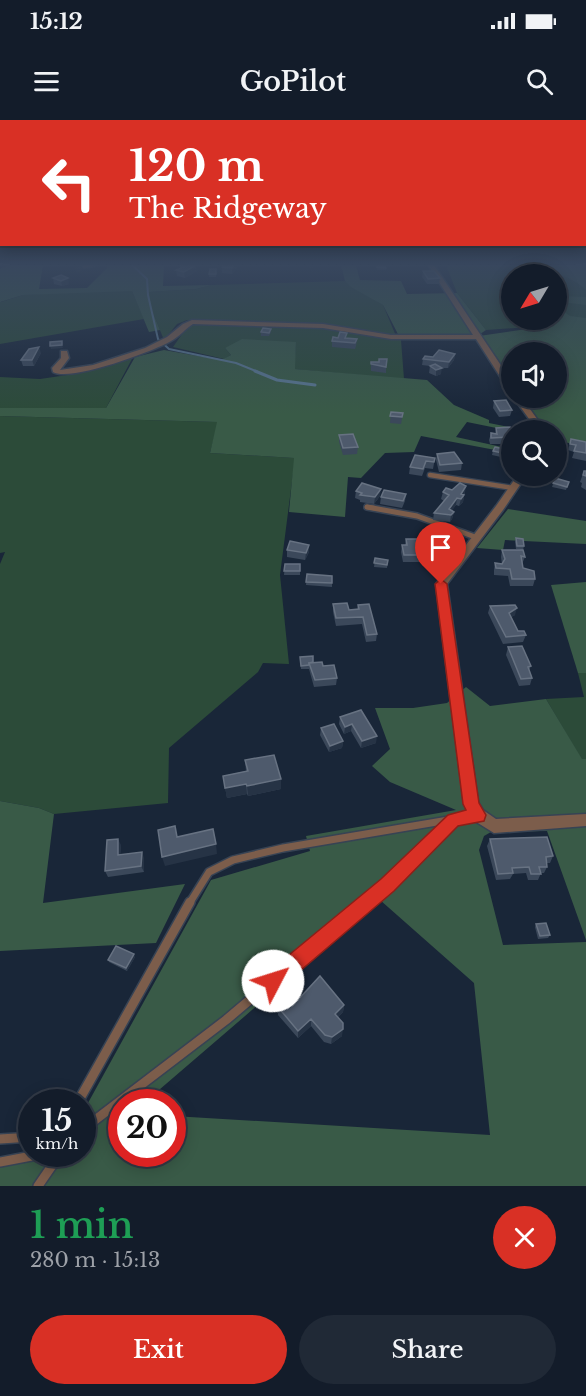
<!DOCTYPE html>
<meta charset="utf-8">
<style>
body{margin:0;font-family:"Libre Baskerville",serif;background:#202936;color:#f1f3f6;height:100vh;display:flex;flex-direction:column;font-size:22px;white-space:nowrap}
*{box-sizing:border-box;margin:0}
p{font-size:20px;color:#9da1a8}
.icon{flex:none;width:33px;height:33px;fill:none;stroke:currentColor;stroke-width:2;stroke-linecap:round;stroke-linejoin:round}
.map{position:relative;height:1066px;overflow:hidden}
.drawer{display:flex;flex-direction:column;background:#131c2a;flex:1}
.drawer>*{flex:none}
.guide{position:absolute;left:0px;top:0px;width:586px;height:126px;box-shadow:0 3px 15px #0003,0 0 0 2px #323a47;background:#d93025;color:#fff;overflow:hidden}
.needle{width:39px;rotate:232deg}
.fabs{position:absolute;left:501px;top:144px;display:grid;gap:12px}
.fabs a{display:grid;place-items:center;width:66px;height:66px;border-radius:50%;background:#131c2a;box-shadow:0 3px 15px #0003,0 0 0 2px #323a47;font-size:30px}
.speed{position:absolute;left:18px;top:969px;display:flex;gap:12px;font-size:30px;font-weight:700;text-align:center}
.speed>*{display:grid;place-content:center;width:78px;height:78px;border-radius:50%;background:#131c2a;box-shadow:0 3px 15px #0003,0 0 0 2px #323a47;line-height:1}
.speed small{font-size:15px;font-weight:400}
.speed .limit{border:9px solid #d22;background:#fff;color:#111}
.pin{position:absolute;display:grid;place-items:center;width:51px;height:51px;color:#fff;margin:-62px -26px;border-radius:50% 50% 50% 0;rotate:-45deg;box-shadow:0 0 6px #0007}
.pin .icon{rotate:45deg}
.me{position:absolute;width:66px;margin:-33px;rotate:50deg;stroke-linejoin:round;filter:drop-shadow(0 0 4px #0008)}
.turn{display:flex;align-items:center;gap:21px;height:126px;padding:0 30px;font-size:27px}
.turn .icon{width:78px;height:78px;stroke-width:2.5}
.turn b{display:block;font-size:42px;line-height:51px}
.round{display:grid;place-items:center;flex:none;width:63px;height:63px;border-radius:32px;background:#202936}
.summary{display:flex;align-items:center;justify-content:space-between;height:102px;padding:0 30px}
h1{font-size:36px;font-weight:600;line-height:45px;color:#1e9e55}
.action{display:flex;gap:12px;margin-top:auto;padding:12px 30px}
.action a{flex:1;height:69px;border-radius:36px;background:#d93025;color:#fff;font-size:24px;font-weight:600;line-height:69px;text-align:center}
.action a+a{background:#202936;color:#f1f3f6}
.status{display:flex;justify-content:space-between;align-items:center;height:42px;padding:0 30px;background:#131c2a;direction:ltr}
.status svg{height:16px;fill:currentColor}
header{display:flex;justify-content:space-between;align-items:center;height:78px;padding:0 30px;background:#131c2a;font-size:27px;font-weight:600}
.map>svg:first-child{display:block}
.green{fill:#2c4b39;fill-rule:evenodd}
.forest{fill:#395a47;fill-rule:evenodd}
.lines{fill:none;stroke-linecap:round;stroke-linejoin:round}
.stream-far1{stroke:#58758e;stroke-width:2}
.stream{stroke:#58758e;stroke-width:3}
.service-far3-casing{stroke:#374354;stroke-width:7}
.service-far2-casing{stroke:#374354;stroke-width:8}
.service-far1-casing{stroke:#374354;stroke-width:10}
.service-casing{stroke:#374354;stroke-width:12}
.minor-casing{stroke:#374354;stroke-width:3}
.service-far3{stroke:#7c5d4b;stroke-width:4.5}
.service-far2{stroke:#7c5d4b;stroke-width:5}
.service-far1{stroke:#7c5d4b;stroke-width:7}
.service{stroke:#7c5d4b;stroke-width:9}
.minor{fill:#7c5d4b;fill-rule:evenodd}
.wall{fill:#3b485a}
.shaded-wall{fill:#263345}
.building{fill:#4e5a6c;stroke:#677282;stroke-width:1.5}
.route{fill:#d93025;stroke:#8d1f18;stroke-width:1.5}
</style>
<div class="status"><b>15:12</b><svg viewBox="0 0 49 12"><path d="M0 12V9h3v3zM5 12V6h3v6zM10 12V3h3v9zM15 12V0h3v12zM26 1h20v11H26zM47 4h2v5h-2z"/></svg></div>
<header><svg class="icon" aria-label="menu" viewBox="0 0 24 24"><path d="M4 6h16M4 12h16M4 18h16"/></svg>GoPilot<svg class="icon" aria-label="search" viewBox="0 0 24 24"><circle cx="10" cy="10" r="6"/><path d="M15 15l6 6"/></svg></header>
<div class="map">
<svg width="586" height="1066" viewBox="0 0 586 1066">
<rect width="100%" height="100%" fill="#192638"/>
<!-- green -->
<g class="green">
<path d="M446,145H586V203L486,210L457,173ZM512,154H556V200H512Z"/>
<polygon points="345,161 383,185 396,216 327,205 233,200 187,200 177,204 164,220 151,188 148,172 196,169 212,165"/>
<polygon points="84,171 132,171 144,199 0,224 0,178 1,182 23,175"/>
<polygon points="192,204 323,208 401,220 404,259 294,249 296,222 225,228 231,235 224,239 173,227 187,207"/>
<polygon points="134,235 106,288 0,288 0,257 40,259 81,253"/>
<polygon points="0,296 218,302 210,333 295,338 280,455 289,544 263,543 258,552 169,628 168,683 54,694 39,688 0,681 0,444 5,432 0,433"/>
<polygon points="578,553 586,553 586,639 582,640 546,579 584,577"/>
</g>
<!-- forest -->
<g class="forest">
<polygon points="8,145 43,145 39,169 87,168 107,148 107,145 164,145 163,166 212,165 196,169 149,172 151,188 160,210 149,212 132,171 23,175 0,182 0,149"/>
<polygon points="341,145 363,145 356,146 360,160 401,161 407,174 457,173 486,210 473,219 401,220 383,185 351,167 345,161"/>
<path d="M543,145H586V170C575,158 557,155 543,145Z"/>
<polygon points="557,176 586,177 586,185 570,183 562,186 560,189 570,196 586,198 586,326 557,321 556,310 543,310 521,278 556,278 556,232 512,232 511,264 479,216 540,207 535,200 556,200"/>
<polygon points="242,219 296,222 295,249 427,260 454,285 489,300 489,303 523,310 511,311 467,302 456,317 511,329 511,333 421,316 414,332 385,333 361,358 348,357 345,397 289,392 294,338 210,333 217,302 0,296 0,288 106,288 135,237 164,230 221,240 231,235 225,228"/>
<polygon points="508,389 586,401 586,424 505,420 503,430 477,428"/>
<polygon points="586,462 586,553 578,553 551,465"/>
<path d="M466,567L490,586L546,579L582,639H586V820L547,711L491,712L484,716L479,730L503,825L586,822V1066H0V1042L41,1034H82L83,992L211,760L310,731L306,716L456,690L390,662L372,646L390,629L375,588H413L447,583ZM380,780L474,863L490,1015L173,996L172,1034H122V982H145Z"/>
<polygon points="0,681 39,688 54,694 43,783 185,764 156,823 0,831"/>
</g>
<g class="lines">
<!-- stream-far1 -->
<polyline class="stream-far1" points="132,145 147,159 148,175 158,219 169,229 236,243 258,252"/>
<!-- stream -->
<polyline class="stream" points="255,251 277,260 315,265"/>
<!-- service-far3 casing -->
<g class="service-far3-casing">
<g id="service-far3">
<polyline points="430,355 513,368"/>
<polyline points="367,387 374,388"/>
</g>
</g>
<!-- service-far2 casing -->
<g class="service-far2-casing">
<polyline id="service-far2" points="367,387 417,396 478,418"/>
</g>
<!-- service-far1 casing -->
<g class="service-far1-casing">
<g id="service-far1">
<polyline points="189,784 209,752 233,740 283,728 478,695"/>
<polyline points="364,784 453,700"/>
</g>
</g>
<!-- service casing -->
<g class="service-casing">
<g id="service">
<polyline points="78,982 190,782"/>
<polyline points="82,1010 226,900 366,782"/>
<polyline points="0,1019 32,1017"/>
<polyline points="0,1042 42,1034"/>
<polyline points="38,1066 60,1034"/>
</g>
</g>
<!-- minor casing -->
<g class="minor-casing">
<g id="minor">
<polygon points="82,145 97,145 84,148"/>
<path d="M428,145H434L512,262V271L508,269L476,219H391L323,208L193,204C185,209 179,217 171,221C152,232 70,262 53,252L52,248L61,238V231H67L69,238L60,250L93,245L145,228L167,217L183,204L192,200L323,204L391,215H473Z"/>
<polygon points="514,278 522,278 545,310 537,310"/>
<polygon points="517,356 526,356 503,390 447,464 478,682 483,690 496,699 586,694 586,706 494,713 473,700 464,684 436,464 496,386"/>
</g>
</g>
<!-- service-far3 -->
<use href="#service-far3" class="service-far3"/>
<!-- service-far2 -->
<use href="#service-far2" class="service-far2"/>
<!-- service-far1 -->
<use href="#service-far1" class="service-far1"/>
<!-- service -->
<use href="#service" class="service"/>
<!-- minor -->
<use href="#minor" class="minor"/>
</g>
<!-- wall -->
<g class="wall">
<polygon points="180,145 197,151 185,158 177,156 176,150 180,148"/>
<polygon points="376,145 385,145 386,150 377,150"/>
<polygon points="238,146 232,154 222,153 222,147"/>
<polygon points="216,149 216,157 209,157 209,154"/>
<polygon points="423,151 440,158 439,164 427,164 422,157"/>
<polygon points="53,158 69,164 62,166 54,164"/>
<polygon points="261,212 271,212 269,216 261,216"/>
<polygon points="338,218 357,219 356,226 355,229 332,227 332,221"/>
<polygon points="41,233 34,246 23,246 21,240"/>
<polygon points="455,234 454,240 448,248 441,248 441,254 436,256 429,253 430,246 422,245 423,239"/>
<polygon points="371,242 386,247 386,253 371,251"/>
<polygon points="494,281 512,290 510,296 499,297 493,288"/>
<polygon points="391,292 403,293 401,304 390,303"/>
<polygon points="496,308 512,310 512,324 490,324 489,320 491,313 495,314"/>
<polygon points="339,315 358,327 357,334 343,335 339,322"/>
<polygon points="571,319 586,322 586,341 572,338 574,332 568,330"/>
<polygon points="493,331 503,332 501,337 492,335"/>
<polygon points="437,334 462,343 461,350 439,352 436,340"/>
<polygon points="435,338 433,349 425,348 422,356 409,354 410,347"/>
<polygon points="584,351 586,351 586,370 581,367 582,363 580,362"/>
<polygon points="555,358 569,362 566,370 552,367"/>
<polygon points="452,370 465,373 464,375 463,382 459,386 456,385 452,390 454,392 452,399 450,402 433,400 434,393 444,381 441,379 443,372"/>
<polygon points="356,371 380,376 374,384 360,382 360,380 355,378"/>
<polygon points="406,374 405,381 402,388 380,384 381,377"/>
<polygon points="516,418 524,426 523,430 525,437 522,444 523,448 535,459 533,466 510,466 508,456 494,455 494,450 495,443 502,444 501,437 502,430 523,430 516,429 515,422"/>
<polygon points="406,419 421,435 420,442 403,442 401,432 402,425 405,425"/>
<polygon points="287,430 309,432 305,440 287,437"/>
<polygon points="375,438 388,440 387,448 374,447"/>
<polygon points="285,444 300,444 300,455 284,455"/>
<polygon points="307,454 332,456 332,467 306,465"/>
<polygon points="333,484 349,490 357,489 358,485 377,514 376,521 366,522 362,504 336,506 333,492"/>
<polygon points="490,486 515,495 511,497 518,511 526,515 523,522 503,524 488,493"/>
<polygon points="508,527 531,546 529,550 532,558 530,565 519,566 506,535"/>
<polygon points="300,541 313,542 323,546 337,558 336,565 314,567 309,549 301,549"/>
<polygon points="361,590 376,623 361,628 351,611 344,614 339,604 340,597"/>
<polygon points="321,608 343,621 342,628 329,632 320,615"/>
<polygon points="245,640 281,659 281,669 248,676 247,674 227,678 223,656 246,651"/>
<polygon points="490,719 553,736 550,743 547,743 547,747 544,753 541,753 538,760 528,760 526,753 513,754 510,759 496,760 487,726"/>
<polygon points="121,725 120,735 144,738 144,752 108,757 105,751"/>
<polygon points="536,804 550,815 548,818 538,819 535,807"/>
<polygon points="135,837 127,851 109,842 108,840"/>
<polygon points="295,883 344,885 343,892 338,897 342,916 331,924 324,922 311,906 298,918 278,895 278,887"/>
</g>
<!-- shaded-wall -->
<g class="shaded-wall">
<polygon points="81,145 82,151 76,152 75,146"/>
<polygon points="196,145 197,151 185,158 184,152"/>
<polygon points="234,145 238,145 238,146 232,154 232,148"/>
<polygon points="309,145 323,145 323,146 309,148"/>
<polygon points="68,158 69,164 62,166 61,161"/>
<polygon points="62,225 63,228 51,229 50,226"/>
<polygon points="39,227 41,233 34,246 32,240"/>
<polygon points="455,234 454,240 448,248 449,242"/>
<polygon points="442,248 441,254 436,256 436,250"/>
<polygon points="466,366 465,373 460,379 461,374"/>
<polygon points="381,369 380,376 374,384 375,377"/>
<polygon points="464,375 463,382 459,386 461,379"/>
<polygon points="457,378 456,385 448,396 449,389"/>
<polygon points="454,392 452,399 450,402 451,395"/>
<polygon points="309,425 309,432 305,440 306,433"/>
<polygon points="517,488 515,495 507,500 509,493"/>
<polygon points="352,604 351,611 344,614 345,607"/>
<polygon points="377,616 376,623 361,628 362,621"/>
<polygon points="343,621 342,628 329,632 330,626"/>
<polygon points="281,659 281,669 248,676 247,666"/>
<polygon points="246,664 247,674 227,678 225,668"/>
<polygon points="118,719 121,725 120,741 118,735"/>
<polygon points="216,724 217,734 165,746 162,737"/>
<polygon points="142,732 144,738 144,752 141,746"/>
<polygon points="134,834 135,837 127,851 126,848"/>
<polygon points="344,885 343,892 334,901 335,894"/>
<polygon points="311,899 311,906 298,918 298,911"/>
<polygon points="343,909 342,916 331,924 332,917"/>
</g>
<!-- building -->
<g class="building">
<polygon points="180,145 196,145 184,152 176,150 184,147"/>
<polygon points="223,145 234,145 232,148 222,147"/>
<polygon points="377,145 385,145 386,148 377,147"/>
<polygon points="210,149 216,149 216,154 209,154"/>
<polygon points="423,151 434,151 440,158 428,159"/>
<polygon points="61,155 68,158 61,161 53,158"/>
<polygon points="263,208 271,209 269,213 261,212"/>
<polygon points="340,212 347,213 345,218 357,219 355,223 332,221 333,217 338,218"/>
<polygon points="62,221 62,225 50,226 50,222"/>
<polygon points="39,227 32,240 21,240 29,229"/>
<polygon points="439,230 455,234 449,242 423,239 425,236 433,237"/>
<polygon points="379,239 387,239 386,247 371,244 371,242 379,242"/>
<polygon points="435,244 442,248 436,250 430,246"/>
<polygon points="506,280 512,290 500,291 494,281"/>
<polygon points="391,292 403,293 402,297 390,296"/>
<polygon points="510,307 512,310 512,317 491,318 491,313 497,314 496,308"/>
<polygon points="353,314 358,327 343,328 339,315"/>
<polygon points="571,319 586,322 586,333 574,331 576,325 570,324"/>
<polygon points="495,327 504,329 502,333 493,331"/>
<polygon points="454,332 462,343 440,345 437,334"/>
<polygon points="415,335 435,338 434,342 426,341 423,349 410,347"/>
<polygon points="584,351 586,351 586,356 583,355"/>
<polygon points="555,358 569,362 567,367 553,363"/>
<polygon points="362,363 381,369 375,377 360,375 362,373 356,371"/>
<polygon points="460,363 466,366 461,374 464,375 461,379 457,378 449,389 454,392 451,395 434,393 449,375 443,372 446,368 452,370"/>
<polygon points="384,370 406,374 403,381 381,377"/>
<polygon points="516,418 523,419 524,426 517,426"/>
<polygon points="406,419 418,419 421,435 404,435 402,425 407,425"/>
<polygon points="290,421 309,425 306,433 287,430"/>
<polygon points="502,430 523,430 525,437 521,436 523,448 534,451 535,459 512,459 510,449 496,448 495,443 502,444 505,439"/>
<polygon points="375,438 388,440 387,445 374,443"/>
<polygon points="285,444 300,444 300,451 284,451"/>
<polygon points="307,454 332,456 332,463 306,462"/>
<polygon points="347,483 349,490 359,489 358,485 369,484 377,514 367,515 363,497 336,498 333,484"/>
<polygon points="515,485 517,488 509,493 518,511 524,511 526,515 506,517 490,486"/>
<polygon points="522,526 531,546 528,547 532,558 521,559 508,527"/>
<polygon points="313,536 313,542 309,543 309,545 301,546 300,537"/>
<polygon points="322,542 323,546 334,545 337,558 315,560 309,543"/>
<polygon points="361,590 377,616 362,621 352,604 345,607 340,597"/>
<polygon points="334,604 343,621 330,626 321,608"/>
<polygon points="274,635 281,659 247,666 246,664 225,668 223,656 248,651 245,640"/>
<polygon points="175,706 177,717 213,709 216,724 162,737 158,710"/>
<polygon points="547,717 553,736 546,737 547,747 539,747 541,754 531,754 529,747 512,748 513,753 498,754 490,719"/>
<polygon points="118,719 118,735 142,732 141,746 105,751 107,720"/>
<polygon points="546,803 550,815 540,816 536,804"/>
<polygon points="116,826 134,834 126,848 108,840"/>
<polygon points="320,856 344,885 335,894 343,903 343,909 332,917 325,915 311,899 298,911 278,887 290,876 295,883"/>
</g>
<!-- sky -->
<linearGradient id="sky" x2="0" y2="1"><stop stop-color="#0e151f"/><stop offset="0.49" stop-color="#38475e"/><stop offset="1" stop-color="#38475e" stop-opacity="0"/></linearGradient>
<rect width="586" height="294" fill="url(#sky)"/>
<!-- route -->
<polygon class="route" points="441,459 447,464 479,683 486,695 484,701 458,706 394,771 280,868 273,871 266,868 263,861 266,854 381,759 448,695 466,690 463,684 435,464"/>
</svg>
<div class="fabs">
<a><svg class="needle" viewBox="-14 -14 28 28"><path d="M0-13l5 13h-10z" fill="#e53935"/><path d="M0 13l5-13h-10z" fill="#9da1a8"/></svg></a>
<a><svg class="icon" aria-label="sound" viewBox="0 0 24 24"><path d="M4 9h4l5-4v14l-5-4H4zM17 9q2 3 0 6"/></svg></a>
<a><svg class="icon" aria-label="search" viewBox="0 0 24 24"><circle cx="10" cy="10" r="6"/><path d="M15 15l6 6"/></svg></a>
</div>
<div class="speed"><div>15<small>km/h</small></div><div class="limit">20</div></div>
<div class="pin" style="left:441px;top:464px;background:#d93025"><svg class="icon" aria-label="arrive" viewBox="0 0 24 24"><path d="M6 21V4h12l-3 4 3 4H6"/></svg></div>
<svg class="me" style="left:273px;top:861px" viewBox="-20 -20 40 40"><circle r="19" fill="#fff"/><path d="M0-13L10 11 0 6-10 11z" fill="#d93025"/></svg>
<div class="guide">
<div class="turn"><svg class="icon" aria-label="left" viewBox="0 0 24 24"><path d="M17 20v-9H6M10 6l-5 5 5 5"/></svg><div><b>120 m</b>The Ridgeway</div></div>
</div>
</div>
<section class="drawer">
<div class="summary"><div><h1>1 min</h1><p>280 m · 15:13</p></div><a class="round" style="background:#d93025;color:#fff"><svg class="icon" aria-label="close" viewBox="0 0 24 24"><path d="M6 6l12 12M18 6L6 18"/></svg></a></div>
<div class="action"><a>Exit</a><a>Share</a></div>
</section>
